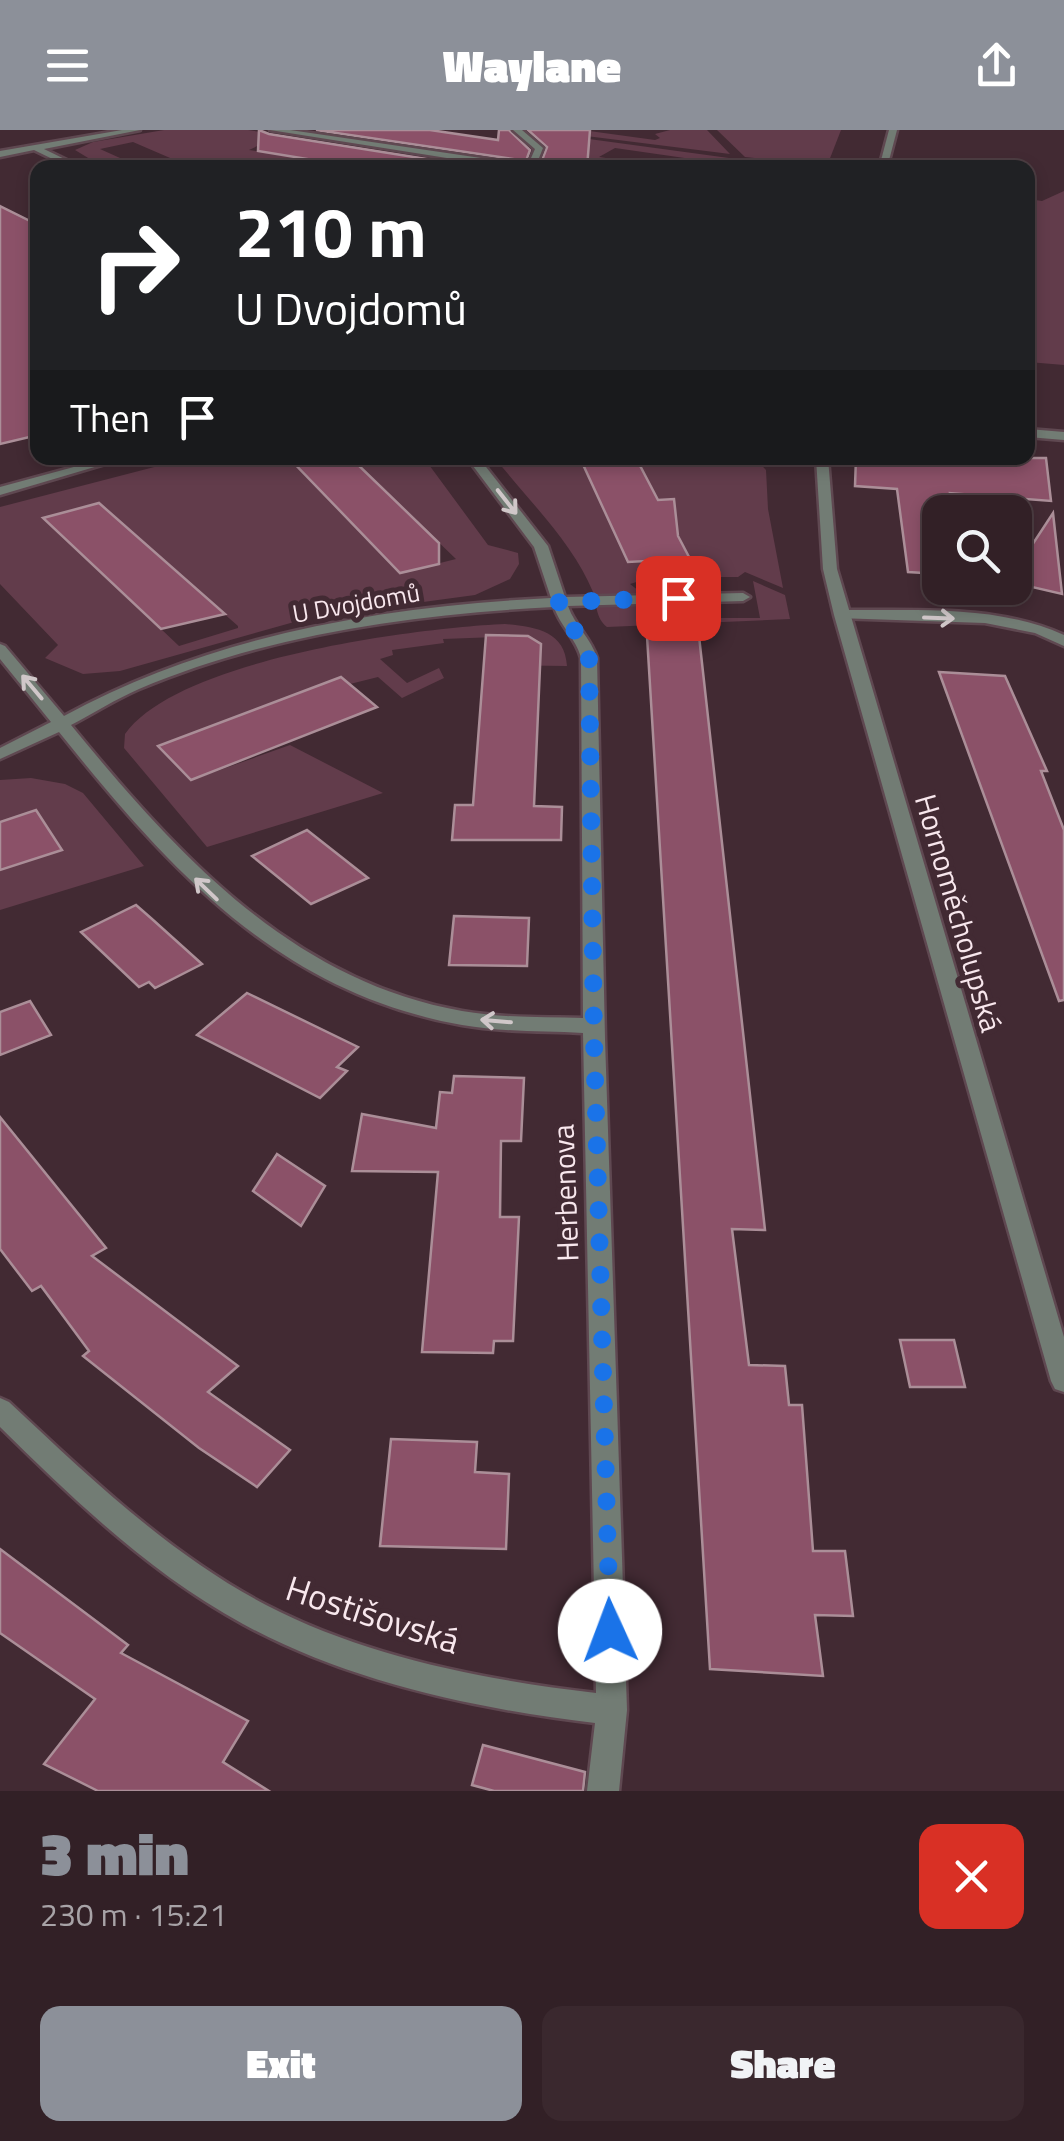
<!DOCTYPE html>
<meta charset="utf-8">
<style>
body{margin:0;font-family:"Titillium Web",sans-serif;background:#3a282e;color:#f1f3f6;height:100vh;display:flex;flex-direction:column;font-size:38px;white-space:nowrap}
*{box-sizing:border-box;margin:0}
p{font-size:32px;color:#a8a3a7}
.icon{flex:none;width:55px;height:55px;fill:none;stroke:currentColor;stroke-width:2;stroke-linecap:round;stroke-linejoin:round}
.map{position:relative;height:1661px;overflow:hidden}
.drawer{display:flex;flex-direction:column;background:#322026;flex:1}
.drawer>*{flex:none}
.hud{position:absolute;left:30px;top:30px;width:1005px;height:305px;border-radius:20px;box-shadow:0 5px 15px #0003,0 0 0 2px #4d3e43;background:#202124;color:#fff;overflow:hidden}
.fabs{position:absolute;left:922px;top:365px;display:grid;gap:20px}
.fabs a{display:grid;place-items:center;width:110px;height:110px;border-radius:20px;background:#322026;box-shadow:0 5px 15px #0003,0 0 0 2px #4d3e43;font-size:50px}
.pin{position:absolute;display:grid;place-items:center;width:85px;height:85px;color:#fff;margin:-42px;border-radius:20px;box-shadow:0 5px 15px #0006}
.me{position:absolute;width:110px;margin:-55px;rotate:358deg;stroke-linejoin:round;filter:drop-shadow(0 0 8px #0008)}
.turn{display:flex;align-items:center;gap:35px;height:210px;padding:0 40px;font-size:45px}
.turn .icon{width:130px;height:130px;stroke-width:2.5}
.turn b{display:block;font-size:70px;line-height:85px}
.then{display:flex;align-items:center;height:95px;padding:0 40px;background:#0003;gap:20px;font-size:38px}
.round{display:grid;place-items:center;flex:none;width:105px;height:105px;border-radius:20px;background:#3a282e}
.overview{display:flex;align-items:center;justify-content:space-between;height:170px;padding:0 40px}
h1{font-size:60px;font-weight:800;line-height:75px;color:#8c9099}
.button{display:flex;gap:20px;margin-top:auto;padding:20px 40px}
.button a{flex:1;height:115px;border-radius:20px;background:#8c9099;color:#fff;font-size:40px;font-weight:800;line-height:115px;text-align:center}
.button a+a{background:#3a282e;color:#f1f3f6}
header{display:flex;justify-content:space-between;align-items:center;height:130px;padding:0 40px;background:#8c9099;color:#fff;font-size:45px;font-weight:800}
.map>svg:first-child{display:block}
.green{fill:#623c4b;fill-rule:evenodd}
.building{fill:#8b5168;stroke:#ab8e98;stroke-width:2.5}
.lines{fill:none;stroke-linecap:round;stroke-linejoin:round}
.minor-casing{stroke:#5f4851;stroke-width:5}
.tertiary-casing{stroke:#5f4851;stroke-width:5}
.minor{fill:#727c74;fill-rule:evenodd}
.tertiary{fill:#727c74;fill-rule:evenodd}
.oneway{stroke:#d0c7c9}
.route{stroke:#1a73e8;stroke-width:18;stroke-dasharray:0 32.4}
.labels{text-anchor:middle;dominant-baseline:central;stroke-width:10;stroke-linejoin:round;paint-order:stroke}
.far-street-label{font-size:25px;fill:#f8e7ed;stroke:#422a33}
.street-label{font-size:30px;fill:#f8e7ed;stroke:#422a33}
.near-street-label{font-size:35px;fill:#f8e7ed;stroke:#422a33}
</style>
<header><svg class="icon" aria-label="menu" viewBox="0 0 24 24"><path d="M4 6h16M4 12h16M4 18h16"/></svg>Waylane<svg class="icon" aria-label="share" viewBox="0 0 24 24"><path d="M12 15V3M7 8l5-5 5 5M5 13v7h14v-7"/></svg></header>
<div class="map">
<svg width="1064" height="1661" viewBox="0 0 1064 1661">
<rect width="100%" height="100%" fill="#422a33"/>
<!-- green -->
<g class="green">
<polygon points="164,0 248,0 488,37 447,37 270,10 249,20 362,37 191,37 133,12 100,19 140,37 103,37 75,20 93,12"/>
<polygon points="582,0 655,10 660,8 655,4 670,0 707,0 730,24 586,6"/>
<polygon points="717,0 841,0 827,36 745,27"/>
<polygon points="589,9 796,37 747,37 615,18 599,27 669,37 568,37 555,21"/>
<polygon points="1064,61 1064,235 1028,232 1028,69 1042,71"/>
<path d="M189,328H289L400,443L456,429L351,328H424L488,415L518,423L519,434L510,449L475,465L312,487L120,541L83,544L45,528L58,515L0,454V377ZM98,373L238,496V498L179,516L44,388Z"/>
<path d="M495,328H580L629,432L688,427L636,328H755L766,340L768,379L783,458L745,442L738,447H641L643,450L630,454L639,461H658L688,488H760L753,451L785,465L790,489L607,497C595,488 597,473 593,462C573,413 528,370 495,328Z"/>
<path d="M505,494C536,497 565,501 567,536L486,535L484,528L540,529L527,506L443,509L444,513L392,520L393,525L380,529L407,553L439,538L444,548L402,568L378,547L350,554L342,547L160,617L192,650L290,615L383,663L207,717L124,618L125,604C178,529 415,498 505,494Z"/>
<polygon points="31,648 65,654 83,663 144,736 0,780 0,740 61,720 36,681 0,692 0,650"/>
</g>
<!-- building -->
<g class="building">
<polygon points="259,0 269,4 483,38 362,38 258,21"/>
<polygon points="316,0 430,0 498,10 499,0 509,0 530,20 526,31"/>
<polygon points="528,0 590,0 587,38 539,38 547,17"/>
<polygon points="0,76 38,95 38,305 0,314"/>
<polygon points="289,328 351,328 439,413 439,434 400,443"/>
<polygon points="580,328 636,328 658,370 674,369 678,406 689,427 680,428 683,461 648,461 646,431 628,432"/>
<polygon points="856,328 1046,328 1051,371 950,363 953,382 940,382 940,444 908,442 897,359 855,356"/>
<polygon points="99,373 225,484 161,499 43,388"/>
<polygon points="1053,383 1062,464 1015,453 1015,441"/>
<polygon points="684,476 687,506 699,506 765,1100 732,1099 749,1235 785,1236 789,1275 802,1275 813,1421 845,1421 853,1486 815,1485 823,1546 710,1539 647,506 649,477"/>
<polygon points="486,505 528,506 541,514 534,676 562,677 561,710 452,710 455,675 473,675"/>
<polygon points="939,542 1005,546 1047,641 1041,641 1064,700 1064,870 1059,871"/>
<polygon points="341,547 377,577 191,650 158,616"/>
<polygon points="36,680 62,720 0,740 0,692"/>
<polygon points="307,700 368,748 311,774 252,726"/>
<polygon points="136,775 152,789 202,834 155,858 149,852 139,857 81,802"/>
<polygon points="454,786 529,788 527,836 449,835"/>
<polygon points="247,863 358,917 337,937 347,941 320,968 197,905"/>
<polygon points="30,871 51,905 0,925 0,882"/>
<polygon points="454,946 524,948 521,1011 501,1011 500,1087 519,1087 513,1211 494,1211 493,1223 422,1222 438,1042 352,1041 362,984 436,998 440,962 452,963"/>
<polygon points="0,987 106,1118 92,1126 238,1236 208,1262 290,1320 257,1357 199,1318 83,1226 89,1221 41,1156 32,1161 0,1119"/>
<polygon points="277,1024 325,1056 301,1096 253,1061"/>
<polygon points="900,1210 954,1210 965,1257 910,1257"/>
<polygon points="391,1309 477,1312 475,1342 509,1344 506,1419 380,1416"/>
<polygon points="0,1419 128,1515 121,1523 248,1591 223,1632 269,1661 98,1661 44,1634 95,1569 0,1503"/>
<polygon points="483,1615 585,1642 583,1661 494,1661 472,1655"/>
</g>
<g class="lines">
<!-- minor casing -->
<g class="minor-casing">
<g id="minor">
<polygon points="122,0 140,0 44,19 83,38 71,38 34,20 0,27 0,21"/>
<polygon points="270,0 290,0 528,35 535,19 513,0 522,0 543,18 535,38 510,38"/>
<polygon points="1028,299 1064,302 1064,310 1028,307"/>
<path d="M467,328H479L548,416L565,467L743,463L750,467L743,471L568,476C575,496 591,508 597,528L605,909L627,1580L619,1661H587L595,1593C476,1579 349,1552 243,1494C151,1444 74,1370 0,1297V1268L9,1272C88,1346 169,1424 266,1475C366,1527 485,1550 596,1563L583,903C543,901 502,902 462,895C279,863 169,739 59,602L0,629V618L51,592L0,529V514L5,516L64,586C212,505 383,476 551,468L534,417ZM554,477C560,496 576,508 581,528L583,888C543,887 502,888 462,881C291,851 176,723 71,595C94,583 116,569 139,559C269,504 414,484 554,477Z"/>
<path d="M842,480C916,481 995,474 1064,505V516L1035,503L985,493L837,488V482Z"/>
</g>
</g>
<!-- tertiary casing -->
<g class="tertiary-casing">
<g id="tertiary">
<polygon points="889,0 897,0 887,38 879,38"/>
<polygon points="107,328 125,328 0,365 0,357"/>
<polygon points="816,328 828,328 837,439 1064,1207 1064,1262 1055,1259 1051,1251 834,485 823,439"/>
</g>
</g>
<!-- minor -->
<use href="#minor" class="minor"/>
<!-- tertiary -->
<use href="#tertiary" class="tertiary"/>
</g>
<!-- one-way arrows -->
<defs><path id="oneway-shaft" d="M-6 0H5M1.5-3L5.5 0L1.5 3" fill="none" stroke-width="1.6" stroke-linecap="round" stroke-linejoin="round" transform="scale(2.5)"/></defs>
<g class="oneway">
<use href="#oneway-shaft" transform="translate(507 372) rotate(52)"/>
<use href="#oneway-shaft" transform="translate(939 488) rotate(2)"/>
<use href="#oneway-shaft" transform="translate(32 557) rotate(-130)"/>
<use href="#oneway-shaft" transform="translate(206 759) rotate(-136)"/>
<use href="#oneway-shaft" transform="translate(496 891) rotate(-175)"/>
</g>
<g class="lines">
<!-- route -->
<path class="route" d="M610,1501L594,909L589,528C582,506 566,493 559,472L678,468"/>
</g>
<g class="labels">
<!-- far-street labels -->
<g class="far-street-label">
<text transform="translate(356 473) rotate(-10)">U Dvojdomů</text>
</g>
<!-- street labels -->
<g class="street-label">
<text transform="translate(959 783) rotate(74)">Hornoměcholupská</text>
<text transform="translate(565 1063) rotate(-92)">Herbenova</text>
</g>
<!-- near-street labels -->
<g class="near-street-label">
<text transform="translate(373 1484) rotate(18)">Hostišovská</text>
</g>
</g>
</svg>
<div class="fabs">
<a><svg class="icon" aria-label="search" viewBox="0 0 24 24"><circle cx="10" cy="10" r="6"/><path d="M15 15l6 6"/></svg></a>
</div>
<div class="pin" style="left:678px;top:468px;background:#d93025"><svg class="icon" aria-label="arrive" viewBox="0 0 24 24"><path d="M6 21V4h12l-3 4 3 4H6"/></svg></div>
<svg class="me" style="left:610px;top:1501px" viewBox="-20 -20 40 40"><circle r="19" fill="#fff"/><path d="M0-13L10 11 0 6-10 11z" fill="#1a73e8"/></svg>
<div class="hud">
<div class="turn"><svg class="icon" aria-label="right" viewBox="0 0 24 24"><path d="M7 20v-9h11M14 6l5 5-5 5"/></svg><div><b>210 m</b>U Dvojdomů</div></div>
<div class="then">Then<svg class="icon" aria-label="arrive" viewBox="0 0 24 24"><path d="M6 21V4h12l-3 4 3 4H6"/></svg></div>
</div>
</div>
<section class="drawer">
<div class="overview"><div><h1>3 min</h1><p>230 m · 15:21</p></div><a class="round" style="background:#d93025;color:#fff"><svg class="icon" aria-label="close" viewBox="0 0 24 24"><path d="M6 6l12 12M18 6L6 18"/></svg></a></div>
<div class="button"><a>Exit</a><a>Share</a></div>
</section>
